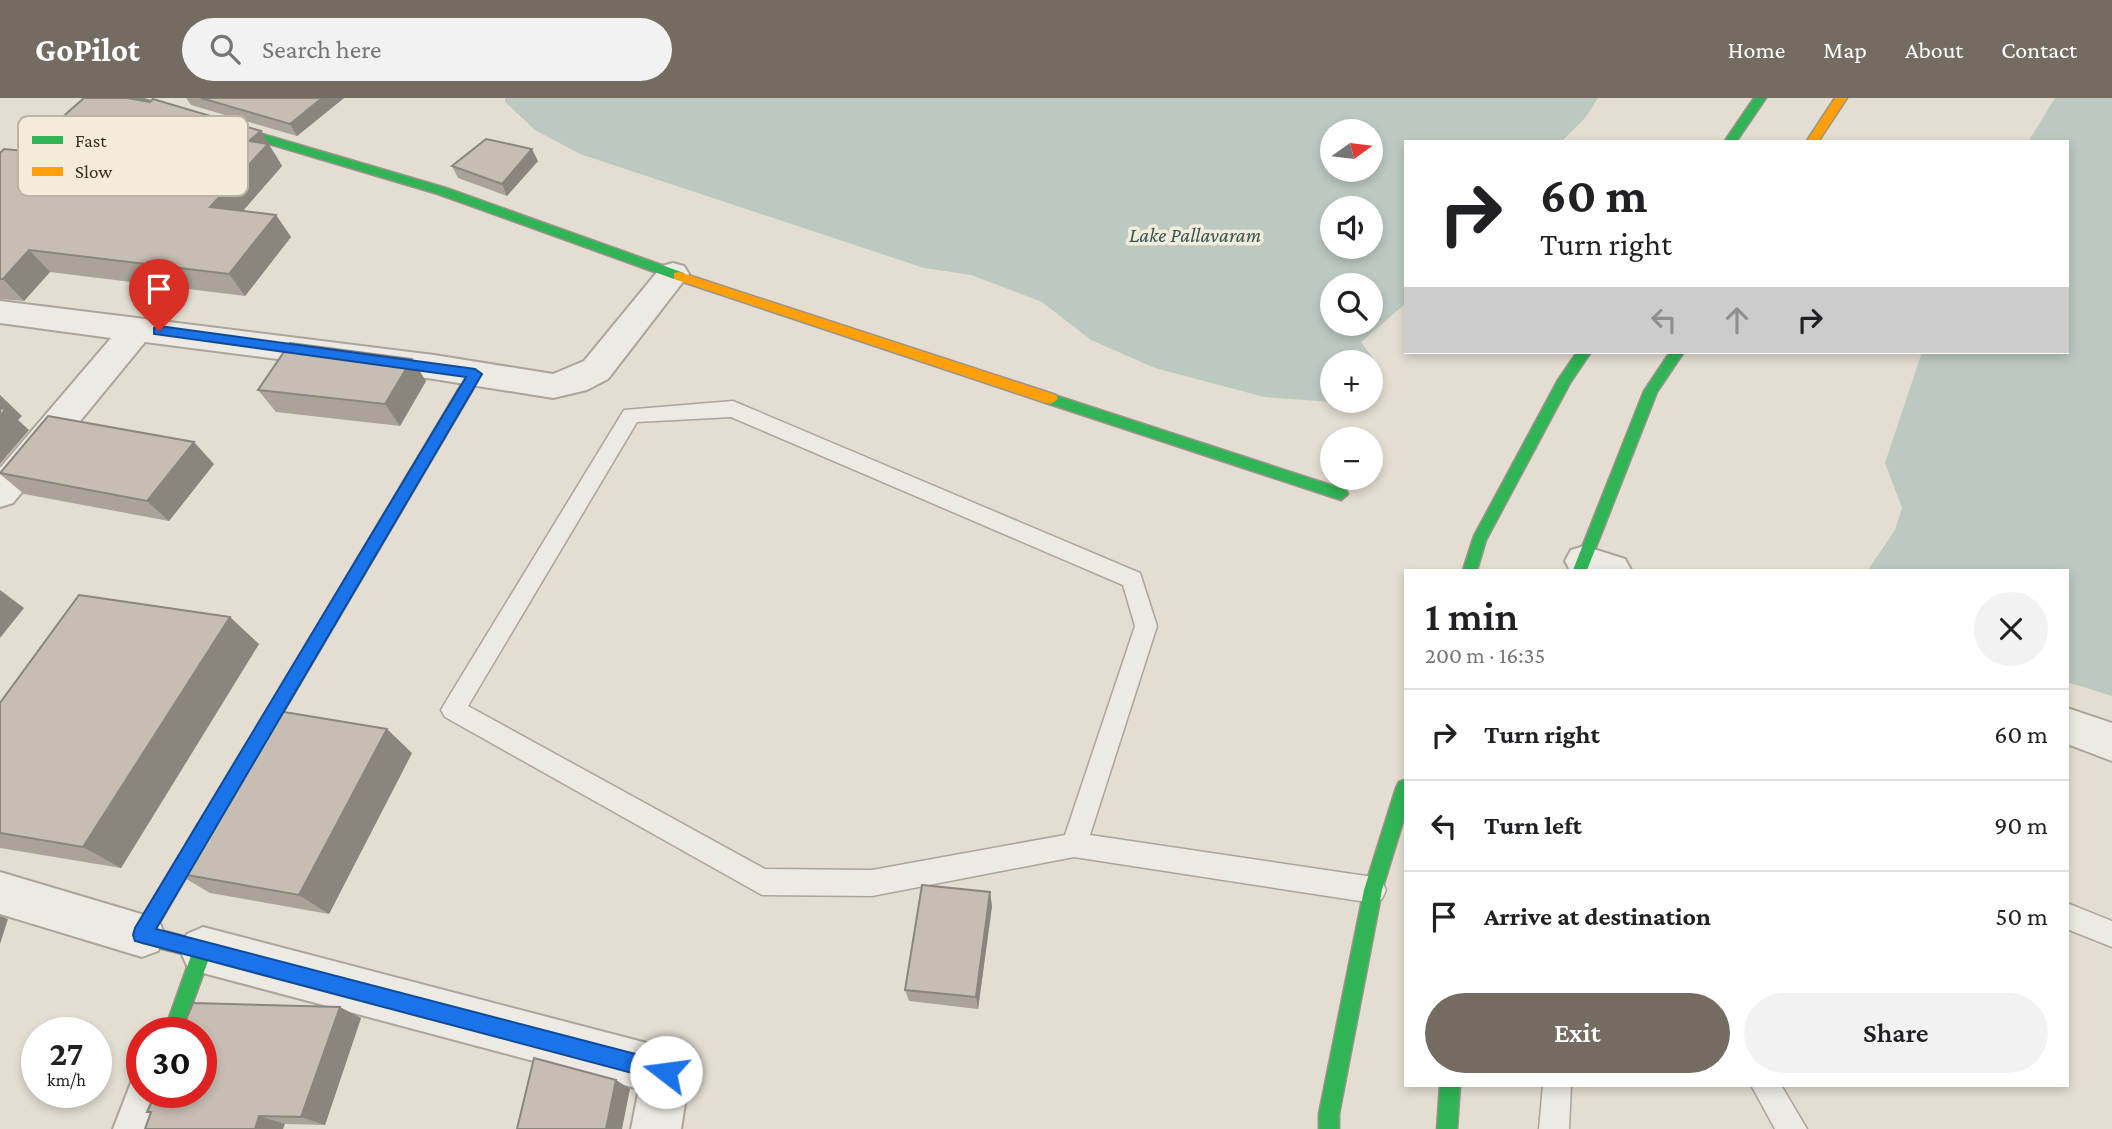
<!DOCTYPE html>
<meta charset="utf-8">
<style>
body{margin:0;font-family:"Crimson Pro",serif;background:#f2f2f2;color:#202124;height:100vh;display:flex;flex-direction:column;font-size:26px;white-space:nowrap}
*{box-sizing:border-box;margin:0}
p{font-size:23px;color:#757577}
.icon{flex:none;width:38px;height:38px;fill:none;stroke:currentColor;stroke-width:2;stroke-linecap:round;stroke-linejoin:round}
.map{position:relative;flex:1;overflow:hidden}
.drawer{position:absolute;left:1404px;top:471px;width:665px;height:518px;display:flex;flex-direction:column;background:#fff;border-radius:0px;box-shadow:0 4px 10px #0003}
.drawer>*{flex:none}
.guide{position:absolute;left:1404px;top:42px;width:665px;height:214px;border-radius:0px;box-shadow:0 4px 10px #0003;background:#fff;color:#202124;overflow:hidden}
.needle{width:46px;rotate:76deg}
.fabs{position:absolute;left:1320px;top:21px;display:grid;gap:14px}
.fabs a{display:grid;place-items:center;width:63px;height:63px;border-radius:50%;background:#fff;box-shadow:0 4px 10px #0003;font-size:35px}
.speed{position:absolute;left:21px;top:919px;display:flex;gap:14px;font-size:35px;font-weight:700;text-align:center}
.speed>*{display:grid;place-content:center;width:91px;height:91px;border-radius:50%;background:#fff;box-shadow:0 4px 10px #0003;line-height:1}
.speed small{font-size:18px;font-weight:400}
.speed .limit{border:10px solid #d22;background:#fff;color:#111}
.pin{position:absolute;display:grid;place-items:center;width:60px;height:60px;color:#fff;margin:-72px -30px;border-radius:50% 50% 50% 0;rotate:-45deg;box-shadow:0 0 7px #0007}
.pin .icon{rotate:45deg}
.me{position:absolute;width:77px;margin:-38px;rotate:285deg;stroke-linejoin:round;filter:drop-shadow(0 0 5px #0008)}
.turn{display:flex;align-items:center;gap:24px;height:147px;padding:0 21px;font-size:32px}
.turn .icon{width:91px;height:91px;stroke-width:2.5}
.turn b{display:block;font-size:49px;line-height:60px}
.lanes{display:flex;align-items:center;height:66px;padding:0 21px;background:#0003;justify-content:center;gap:35px;direction:ltr}
.lanes .off{opacity:.35}
.round{display:grid;place-items:center;flex:none;width:74px;height:74px;border-radius:37px;background:#f2f2f2}
.overview{display:flex;align-items:center;justify-content:space-between;height:119px;padding:0 21px}
h1{font-size:42px;font-weight:600;line-height:52px}
.action{display:flex;gap:14px;margin-top:auto;padding:14px 21px}
.action a{flex:1;height:80px;border-radius:42px;background:#746c60;color:#fff;font-size:28px;font-weight:600;line-height:80px;text-align:center}
.action a+a{background:#f2f2f2;color:#202124}
ul{padding:0;list-style:none}
li{display:flex;align-items:center;gap:21px;height:91px;padding:0 21px;border-top:2px solid #e0e0e0}
li div{flex:1}
li b{display:block;font-size:26px}
li em{font-style:normal}
header{display:flex;align-items:center;gap:42px;box-sizing:border-box;height:98px;padding:0 35px;background:#746c60;color:#fff}
header strong{font-size:33px}
nav{display:flex;gap:38px;margin-inline-start:auto;font-size:24px}
.search{width:490px;height:63px;background:#f2f2f2;display:flex;align-items:center;gap:18px;box-sizing:border-box;padding:0 24px;border-radius:38px;color:#757577;font-size:26px}
.map>svg:first-child{display:block}
.water{fill:#bcc9c1;fill-rule:evenodd}
.lines{fill:none;stroke-linecap:round;stroke-linejoin:round}
.lane-casing{stroke:#aaa49a;stroke-width:3}
.street-casing{stroke:#aaa49a;stroke-width:4}
.fast-casing{stroke:#99938a;stroke-width:3}
.slow-casing{stroke:#99938a;stroke-width:3}
.lane{fill:#eceae3;fill-rule:evenodd}
.street{fill:#eceae3;fill-rule:evenodd}
.fast{fill:#30b455;fill-rule:evenodd}
.slow{fill:#ff9f0a;fill-rule:evenodd}
.wall{fill:#aba39a}
.shaded-wall{fill:#8b857d}
.building{fill:#c7beb3;stroke:#8b857d;stroke-width:2}
.route{fill:#1a73e8;stroke:#114b97;stroke-width:2}
.labels{text-anchor:middle;dominant-baseline:central;stroke-width:7;stroke-linejoin:round;paint-order:stroke}
.far-water-label{font-size:21px;font-style:italic;fill:#345655;stroke:#f3ecda}
.key{fill:#f3ecda;stroke:#bbb3a3;stroke-width:2}
.key-label{font-size:19px;fill:#382e23}
</style>
<header>
<strong>GoPilot</strong>
<div class="search"><svg class="icon" aria-label="search" viewBox="0 0 24 24"><circle cx="10" cy="10" r="6"/><path d="M15 15l6 6"/></svg>Search here</div>
<nav><a>Home</a><a>Map</a><a>About</a><a>Contact</a></nav>
</header>
<div class="map">
<svg width="2112" height="1031" viewBox="0 0 2112 1031">
<rect width="100%" height="100%" fill="#e4ded2"/>
<!-- water -->
<g class="water">
<path d="M505,0H1598L1585,20L1561,44H1405V206L1361,244L1378,267L1375,292L1370,293V264H1332V303H1336L1333,304L1264,299L1155,270L1091,242L1042,204L971,177L924,170L580,56L535,32L505,4ZM1332,33H1370V72H1332ZM1332,110H1370V149H1332ZM1332,187H1370V226H1332Z"/>
<polygon points="2055,0 2112,0 2112,598 2067,584 2067,472 1868,472 1895,432 1902,410 1885,365 1922,254 2067,254 2067,44 2028,44"/>
</g>
<g class="lines">
<!-- lane casing -->
<g class="lane-casing">
<g id="lane">
<path d="M733,303L1140,475L1157,528L1090,737L1373,779L1382,783L1386,792L1382,801L1373,805L1074,759L872,798L762,797L445,619L441,612L445,605L624,312ZM731,319L1123,487L1135,528L1065,737L872,772L765,771L468,608L637,324Z"/>
<polygon points="2067,805 2112,823 2112,849 2067,831"/>
<polygon points="1543,987 1571,987 1569,1031 1539,1031"/>
<polygon points="1751,987 1781,987 1807,1031 1775,1031"/>
</g>
</g>
<!-- street casing -->
<g class="street-casing">
<g id="street">
<polygon points="673,165 684,168 689,176 608,281 587,292 553,300 434,281 145,244 13,405 0,409 0,370 111,240 0,225 0,203 434,257 553,276 584,263 662,168"/>
<polygon points="1584,448 1625,461 1631,472 1570,472 1565,463 1571,452"/>
<polygon points="2067,610 2112,625 2112,663 2067,646"/>
<polygon points="0,774 158,821 165,837 158,853 142,859 0,816"/>
<polygon points="203,829 666,950 683,957 690,974 681,1031 631,1031 639,991 203,875 187,868 180,852 187,836"/>
<polygon points="142,974 142,994 175,994 163,1031 113,1031 134,977"/>
</g>
</g>
<!-- fast casing -->
<g class="fast-casing">
<g id="fast">
<polygon points="114,0 143,1 446,90 684,175 685,178 684,181 674,181 438,96"/>
<polygon points="1754,0 1766,0 1736,44 1724,44"/>
<polygon points="1577,254 1591,254 1570,285 1486,442 1477,472 1463,472 1474,438 1558,282"/>
<polygon points="1670,254 1684,254 1657,294 1587,472 1573,472 1644,293"/>
<polygon points="475,271 482,276 254,664 248,667 242,664 240,659 242,654 470,272"/>
<polygon points="1051,296 1346,392 1348,396 1341,402 1046,305 1044,301"/>
<polygon points="1405,682 1405,717 1382,792 1339,1016 1339,1031 1319,1031 1319,1016 1364,792 1396,690 1399,684"/>
<polygon points="204,724 210,726 213,732 210,738 156,831 203,843 210,845 212,852 182,934 164,934 191,858 142,846 135,843 133,837 198,726"/>
<polygon points="1440,987 1460,987 1457,1031 1437,1031"/>
</g>
</g>
<!-- slow casing -->
<g class="slow-casing">
<g id="slow">
<polygon points="1835,0 1847,0 1818,44 1806,44"/>
<polygon points="679,174 1056,297 1058,301 1051,306 1046,305 674,181 674,175"/>
</g>
</g>
<!-- lane -->
<use href="#lane" class="lane"/>
<!-- street -->
<use href="#street" class="street"/>
<!-- fast -->
<use href="#fast" class="fast"/>
<!-- slow -->
<use href="#slow" class="slow"/>
</g>
<!-- wall -->
<g class="wall">
<polygon points="186,0 344,0 297,38 191,7"/>
<polygon points="24,53 275,56 282,68 243,113 276,117 291,139 245,198 50,174 24,203 0,201 0,55"/>
<polygon points="538,63 507,98 458,80 452,68"/>
<polygon points="426,283 400,328 276,314 258,292"/>
<polygon points="214,366 169,423 24,396 0,376"/>
<polygon points="259,546 121,770 0,750 0,605"/>
<polygon points="412,655 329,816 210,795 176,775"/>
<polygon points="992,808 978,911 909,903 905,892"/>
<polygon points="361,920 325,1027 285,1026 147,1014"/>
</g>
<!-- shaded-wall -->
<g class="shaded-wall">
<polygon points="322,0 344,0 297,38 290,26"/>
<polygon points="261,33 282,68 227,131 210,109 249,43"/>
<polygon points="532,51 538,63 507,98 502,86"/>
<polygon points="276,117 291,139 245,198 229,176"/>
<polygon points="29,152 50,174 24,203 3,181"/>
<polygon points="412,261 426,283 400,328 385,306"/>
<polygon points="0,297 22,318 18,322 29,332 0,366"/>
<polygon points="194,344 214,366 169,423 147,403"/>
<polygon points="0,492 24,510 0,540"/>
<polygon points="230,519 259,546 121,770 83,749"/>
<polygon points="387,631 412,655 329,816 299,797"/>
<polygon points="990,794 992,808 978,911 976,899"/>
<polygon points="0,818 8,821 0,846"/>
<polygon points="340,909 361,920 325,1027 301,1019"/>
<polygon points="616,982 630,991 622,1031 606,1031"/>
<polygon points="259,1018 285,1026 283,1031 255,1031"/>
</g>
<!-- building -->
<g class="building">
<polygon points="84,0 127,0 150,4 153,1 261,33 249,43 268,46 210,109 276,117 229,176 29,152 3,181 0,181 0,55 4,51 24,53"/>
<polygon points="201,0 322,0 290,26"/>
<polygon points="486,41 532,51 502,86 452,68"/>
<polygon points="290,245 412,261 385,306 258,292"/>
<polygon points="0,310 6,311 0,318"/>
<polygon points="48,318 194,344 147,403 0,375"/>
<polygon points="79,497 230,519 83,749 0,735 0,605"/>
<polygon points="272,612 387,631 299,797 176,775"/>
<polygon points="922,787 990,794 976,899 905,892"/>
<polygon points="193,905 340,909 301,1019 259,1018 255,1031 145,1031 151,1014 147,1014 156,994 201,994 201,934 181,934"/>
<polygon points="534,960 616,982 606,1031 517,1031"/>
</g>
<!-- route -->
<polygon class="route" points="159,228 475,271 482,276 156,831 666,964 673,967 676,974 673,981 666,984 135,843 133,837 135,830 466,279 154,236 154,230"/>
<g class="labels">
<!-- far-water labels -->
<g class="far-water-label">
<text x="1195" y="137">Lake Pallavaram</text>
</g>
</g>
<!-- legend -->
<rect x="18" y="18" width="230" height="80" rx="10" class="key"/>
<rect x="32" y="38" width="31" height="8" fill="#30b455"/>
<rect x="32" y="69" width="31" height="9" fill="#ff9f0a"/>
<g class="key-label">
<text x="75" y="49">Fast</text>
<text x="75" y="80">Slow</text>
</g>
</svg>
<div class="fabs">
<a><svg class="needle" viewBox="-14 -14 28 28"><path d="M0-13l5 13h-10z" fill="#e53935"/><path d="M0 13l5-13h-10z" fill="#757577"/></svg></a>
<a><svg class="icon" aria-label="sound" viewBox="0 0 24 24"><path d="M4 9h4l5-4v14l-5-4H4zM17 9q2 3 0 6"/></svg></a>
<a><svg class="icon" aria-label="search" viewBox="0 0 24 24"><circle cx="10" cy="10" r="6"/><path d="M15 15l6 6"/></svg></a>
<a>+</a>
<a>−</a>
</div>
<div class="speed"><div>27<small>km/h</small></div><div class="limit">30</div></div>
<div class="pin" style="left:159px;top:233px;background:#d93025"><svg class="icon" aria-label="arrive" viewBox="0 0 24 24"><path d="M6 21V4h12l-3 4 3 4H6"/></svg></div>
<svg class="me" style="left:666px;top:974px" viewBox="-20 -20 40 40"><circle r="19" fill="#fff"/><path d="M0-13L10 11 0 6-10 11z" fill="#1a73e8"/></svg>
<div class="guide">
<div class="turn"><svg class="icon" aria-label="right" viewBox="0 0 24 24"><path d="M7 20v-9h11M14 6l5 5-5 5"/></svg><div><b>60 m</b>Turn right</div></div>
<div class="lanes"><svg class="icon off" aria-label="left" viewBox="0 0 24 24"><path d="M17 20v-9H6M10 6l-5 5 5 5"/></svg><svg class="icon off" aria-label="ahead" viewBox="0 0 24 24"><path d="M12 20V5M6 11l6-6 6 6"/></svg><svg class="icon" aria-label="right" viewBox="0 0 24 24"><path d="M7 20v-9h11M14 6l5 5-5 5"/></svg></div>
</div>
<section class="drawer">
<div class="overview"><div><h1>1 min</h1><p>200 m · 16:35</p></div><a class="round"><svg class="icon" aria-label="close" viewBox="0 0 24 24"><path d="M6 6l12 12M18 6L6 18"/></svg></a></div>
<ul>
<li><svg class="icon" aria-label="right" viewBox="0 0 24 24"><path d="M7 20v-9h11M14 6l5 5-5 5"/></svg><div><b>Turn right</b></div><em>60 m</em></li>
<li><svg class="icon" aria-label="left" viewBox="0 0 24 24"><path d="M17 20v-9H6M10 6l-5 5 5 5"/></svg><div><b>Turn left</b></div><em>90 m</em></li>
<li><svg class="icon" aria-label="arrive" viewBox="0 0 24 24"><path d="M6 21V4h12l-3 4 3 4H6"/></svg><div><b>Arrive at destination</b></div><em>50 m</em></li>
</ul>
<div class="action"><a>Exit</a><a>Share</a></div>
</section>
</div>
